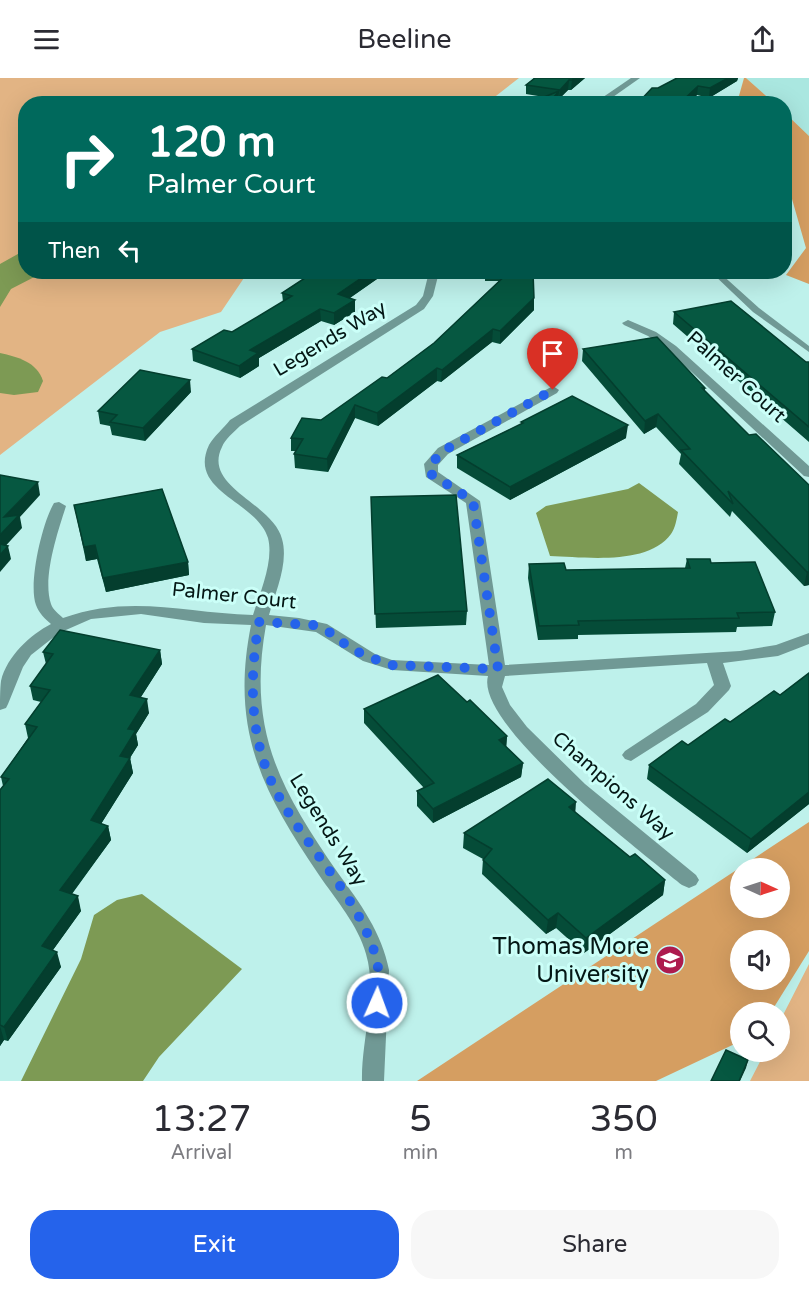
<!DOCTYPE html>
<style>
body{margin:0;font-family:"Varela Round",sans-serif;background:#f7f7f7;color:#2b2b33;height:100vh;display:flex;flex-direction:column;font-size:22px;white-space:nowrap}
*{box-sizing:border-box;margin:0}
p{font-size:20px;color:#7c7c81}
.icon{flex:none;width:33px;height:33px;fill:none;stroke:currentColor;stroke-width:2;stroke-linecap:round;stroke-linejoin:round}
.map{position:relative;height:1003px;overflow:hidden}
.drawer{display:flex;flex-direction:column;background:#fff;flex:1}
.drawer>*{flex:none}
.banner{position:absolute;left:18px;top:18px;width:774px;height:183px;border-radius:24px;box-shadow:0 6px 24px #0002;background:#00695c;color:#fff;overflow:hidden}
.needle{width:39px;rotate:93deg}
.tools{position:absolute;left:730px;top:780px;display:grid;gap:12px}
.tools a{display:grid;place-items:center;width:60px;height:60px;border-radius:50%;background:#fff;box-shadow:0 6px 24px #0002;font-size:30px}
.pin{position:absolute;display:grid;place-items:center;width:51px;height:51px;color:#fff;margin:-62px -26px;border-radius:50% 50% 50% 0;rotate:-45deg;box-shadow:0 0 6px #0007}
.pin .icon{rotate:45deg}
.me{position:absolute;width:66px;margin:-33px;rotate:2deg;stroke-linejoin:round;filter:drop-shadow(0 0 4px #0008)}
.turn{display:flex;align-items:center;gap:21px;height:126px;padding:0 30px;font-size:27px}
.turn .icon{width:78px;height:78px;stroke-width:2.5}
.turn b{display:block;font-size:42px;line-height:51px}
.then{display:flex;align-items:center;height:57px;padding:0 30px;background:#0003;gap:12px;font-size:22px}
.eta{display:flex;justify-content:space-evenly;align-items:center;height:102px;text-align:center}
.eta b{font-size:36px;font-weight:600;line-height:42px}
.action{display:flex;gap:12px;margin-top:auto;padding:12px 30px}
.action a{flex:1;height:69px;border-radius:24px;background:#2563eb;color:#fff;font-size:24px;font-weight:600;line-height:69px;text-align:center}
.action a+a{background:#f7f7f7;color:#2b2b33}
header{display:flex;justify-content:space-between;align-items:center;height:78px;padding:0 30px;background:#fff;font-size:27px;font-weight:600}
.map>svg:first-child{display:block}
.built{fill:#aae7e0}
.green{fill:#e2b484}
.forest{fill:#d59e61;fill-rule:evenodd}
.water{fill:#7d9a54}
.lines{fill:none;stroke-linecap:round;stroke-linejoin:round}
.lane{fill:#709995;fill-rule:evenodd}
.street{fill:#709995;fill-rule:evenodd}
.wall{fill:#054c38}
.shaded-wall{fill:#043e2e}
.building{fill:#065841;stroke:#043e2e;stroke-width:1.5}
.route{stroke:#2563eb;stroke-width:10;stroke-dasharray:0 18}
.labels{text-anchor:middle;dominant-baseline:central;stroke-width:6;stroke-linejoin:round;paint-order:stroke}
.street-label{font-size:20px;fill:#041715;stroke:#cbfff8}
.near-poi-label{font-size:24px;fill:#041715;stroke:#cbfff8;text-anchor:end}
</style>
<header><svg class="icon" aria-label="menu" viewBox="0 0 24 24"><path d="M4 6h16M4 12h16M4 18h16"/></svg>Beeline<svg class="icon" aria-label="share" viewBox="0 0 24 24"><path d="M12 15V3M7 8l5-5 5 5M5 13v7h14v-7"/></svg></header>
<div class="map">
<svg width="809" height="1003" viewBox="0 0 809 1003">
<rect width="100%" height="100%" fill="#bef1eb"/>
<!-- built -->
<polygon class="built" points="746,0 809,0 809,58 785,35 784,26 774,25"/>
<!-- green -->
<g class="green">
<polygon points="0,0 519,0 487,25 26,26 26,194 248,194 221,234 160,254 0,377"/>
<polygon points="809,886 809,1003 750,1003 765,974 780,974 780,943"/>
</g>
<!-- forest -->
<g class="forest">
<polygon points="744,0 746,0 774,25 737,25"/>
<polygon points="785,35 809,58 809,206 786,197 806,170 792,121 785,112"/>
<path d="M809,744V873L771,934H741V963L656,1003H417ZM780,790V830H741V790ZM741,862H780V902H741Z"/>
</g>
<!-- water -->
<g class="water">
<polygon points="25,172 26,194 44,194 11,211 0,229 0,186"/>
<path d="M0,275C18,279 37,284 43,303L38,314L14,317L0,315Z"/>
<path d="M639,405L678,434C677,440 675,451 671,456C648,488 584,479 550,478L536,435L546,428L628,411Z"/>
<polygon points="142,816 242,891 159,979 143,1003 21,1003 81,881 94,837 117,822"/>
</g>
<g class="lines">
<!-- lane -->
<polygon class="lane" points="711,194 719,194 759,230 809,268 809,274 753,234"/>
<!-- street -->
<g class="street">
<polygon points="631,0 640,0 603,26 593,26"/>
<path d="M429,194H439L433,218L424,231L240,348C234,354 225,361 222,369C202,409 273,425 282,461C289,485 275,515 269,537L299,540L327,546L375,576L392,582L489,587L466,425L426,399L424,386L438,370L553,308L559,312L557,315L448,376L438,387V394L480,423L505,587L740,573L776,567L809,555V566L778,578L723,585L731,608L729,612L708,634L631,683L625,681L622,677L625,673L696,626L714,607L707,585L505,598L502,609L510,627L527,649L585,706L696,797L699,802L696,807L689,810L682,807C644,776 474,647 488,598L392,592L363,583L316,554L266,547C247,653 280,711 338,795C360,825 382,855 389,892L384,1003H362C361,961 378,917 366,876C358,847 336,822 319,797C262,713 230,652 251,547L204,545L141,536L91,541L59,555L31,577L23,589L8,626L6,630L0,632C0,623 0,611 1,603C7,578 30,557 51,546C45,541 39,535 36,527C28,506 42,445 54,425L59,424L66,428C58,453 42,500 51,526C53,532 59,536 63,540C130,516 185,535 253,537C260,515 274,483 268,460C257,423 187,414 209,367C214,358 224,350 230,342L416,227L423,218Z"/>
<polygon points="628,242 656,254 676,268 809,388 809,399 804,398 668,272 648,258 624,247 622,245"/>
</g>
</g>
<!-- wall -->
<g class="wall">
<polygon points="534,0 585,0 571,12 568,12 559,21 558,21 556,26 527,26 544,19 526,16 526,7"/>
<polygon points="677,0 738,0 737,3 709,20 697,17 688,26 637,26 658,10"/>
<polygon points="314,194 387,194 350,220 355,222 355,234 334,247 321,243 259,280 259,288 240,300 193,283 192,271 232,254 283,224 282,215"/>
<polygon points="485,194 533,194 534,232 500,266 492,264 441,304 437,303 378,348 355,340 328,394 295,390 294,376 296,373 291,373 291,360 321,342 387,300 434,265 499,203 485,203"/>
<polygon points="674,234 806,284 809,284 809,364 673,246"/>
<polygon points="583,271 705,310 705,313 749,357 809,407 809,507 804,508 732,433 730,439 679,386 681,376 656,349 644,356 582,283"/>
<polygon points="191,314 145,363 112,357 110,348 100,346 98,333"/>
<polygon points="521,344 626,360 510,422 457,390 457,377 521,346"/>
<polygon points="371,419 467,533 466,547 376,550"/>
<polygon points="74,427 188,484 189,497 106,514 97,481 86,483"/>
<polygon points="687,481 711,485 775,534 772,548 737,549 736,554 578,557 578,561 538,562 528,500 529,486 566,492 685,490"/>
<polygon points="160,572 162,586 141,619 149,635 136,656 138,667 130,680 133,695 101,746 108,748 111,762 72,816 81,833 53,872 61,889 8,963 4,962 0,968 0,712 3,708 1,699 28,660 25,646 41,624 33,622 30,608 46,586 43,574"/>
<polygon points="809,595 809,726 747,775 647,701 649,687 688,667 780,617"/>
<polygon points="467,624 507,658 506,669 523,685 521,699 433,745 417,728 417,713 424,710 364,645 364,631"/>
<polygon points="575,734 630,779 665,802 663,817 584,875 556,850 546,856 482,796 483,781 463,770 464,755"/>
</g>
<!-- shaded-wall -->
<g class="shaded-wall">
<polygon points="575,0 585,0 571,12 572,2"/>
<polygon points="728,0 738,0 737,3 709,20 710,10"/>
<polygon points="569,2 568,12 559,21 560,12"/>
<polygon points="698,8 697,17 688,26 679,26"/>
<polygon points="559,13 558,23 556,26 548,26"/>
<polygon points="370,194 387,194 338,228 338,216"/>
<polygon points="534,220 534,232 500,266 500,253"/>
<polygon points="355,222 355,234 334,247 334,235"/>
<polygon points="320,231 321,243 259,280 259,288 240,300 239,288 250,272"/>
<polygon points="493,251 492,264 441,304 442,292"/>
<polygon points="437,290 437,303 378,348 377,335"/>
<polygon points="190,302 191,314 145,363 143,350"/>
<polygon points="355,327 355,340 328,394 327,381"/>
<polygon points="658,336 656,349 644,356 645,343"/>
<polygon points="628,347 626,360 510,422 510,409"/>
<polygon points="38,404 40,417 20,439 22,450 0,474 0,457 4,439"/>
<polygon points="95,467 97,481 86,483 84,469"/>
<polygon points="8,468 11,481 0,494 0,477"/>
<polygon points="188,484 189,497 106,514 103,500"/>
<polygon points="807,494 809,494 809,507 804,508"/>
<polygon points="160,572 162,586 133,631 130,617"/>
<polygon points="147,621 149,635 136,656 138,667 122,692 120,678 128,651"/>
<polygon points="507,658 506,672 499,662"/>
<polygon points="130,680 133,695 94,757 91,742"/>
<polygon points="523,685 521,699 433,745 433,731"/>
<polygon points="809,714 809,726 747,775 751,761"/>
<polygon points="576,724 575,739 569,729"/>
<polygon points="108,748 111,762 64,826 60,812"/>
<polygon points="665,802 663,817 584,875 586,860"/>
<polygon points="78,818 81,833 45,883 42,868"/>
<polygon points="558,835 556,850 546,856 548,842"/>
<polygon points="57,874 61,889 8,963 4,949"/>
<polygon points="0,948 4,962 0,968"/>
<polygon points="748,982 746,990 740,1003 739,1003"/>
</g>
<!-- building -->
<g class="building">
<polygon points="535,0 575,0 572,2 569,2 560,12 526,7"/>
<polygon points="677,0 728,0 710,10 698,8 679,26 637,26 652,10 658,10"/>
<polygon points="559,13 548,26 527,26"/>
<polygon points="314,194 370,194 338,216 355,222 334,235 320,231 250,272 258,275 239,288 192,271 224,252 232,254 292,218 282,215"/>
<polygon points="509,194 533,194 534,220 500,253 493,251 442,292 437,290 377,335 355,327 327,381 294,376 303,361 291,360 302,340 321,342 382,299 387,300 434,265"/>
<polygon points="731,223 806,284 809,284 809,349 674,234"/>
<polygon points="657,259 705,310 702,310 749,357 756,356 809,407 809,494 807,494 728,413 733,426 681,372 690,371 658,336 645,343 583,271"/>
<polygon points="140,292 190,302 143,350 110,344 117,337 98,333"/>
<polygon points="572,318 628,347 510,409 457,377 523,345 521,344"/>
<polygon points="0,397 38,404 4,439 19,437 0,457"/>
<polygon points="162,411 188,484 103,500 95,467 84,469 74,427"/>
<polygon points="456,417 467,533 375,536 371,419"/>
<polygon points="0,466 8,468 0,477"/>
<polygon points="687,481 710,481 711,485 755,484 775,534 737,535 739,540 578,543 579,547 539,548 529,486 564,485 566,492 690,490"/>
<polygon points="60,552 160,572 130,617 147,621 128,651 136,652 120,678 130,680 91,742 108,748 60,812 78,818 42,868 57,874 4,949 0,947 0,712 9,701 1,699 37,649 25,646 50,612 30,608 53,576 43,574"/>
<polygon points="809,595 809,714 751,761 649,687 682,663 688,667 725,641 730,644 774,613 780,617"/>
<polygon points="438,597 467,624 470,622 507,658 499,662 523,685 433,731 417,713 434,705 364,631"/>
<polygon points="548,701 576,724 569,729 630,779 635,776 665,802 586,860 558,835 548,842 483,782 492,771 464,755"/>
<polygon points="726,972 748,982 739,1003 711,1003"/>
</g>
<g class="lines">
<!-- route -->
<path class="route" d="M377,925C379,909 380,891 375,876C356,815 305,769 276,713C249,661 249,600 259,544L313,547L331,555L351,571L389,587L498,591L473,423L431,396V386L443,373L553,312"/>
</g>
<!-- icons -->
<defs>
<g id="university-disc" transform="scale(1.5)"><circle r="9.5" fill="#ad1b4e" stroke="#cbfff8"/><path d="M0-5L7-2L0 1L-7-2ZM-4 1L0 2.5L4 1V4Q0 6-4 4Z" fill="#fff"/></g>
</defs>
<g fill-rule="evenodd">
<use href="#university-disc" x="670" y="882"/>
</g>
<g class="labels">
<!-- street labels -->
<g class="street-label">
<text transform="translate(330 261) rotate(-31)">Legends Way</text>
<text transform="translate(736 299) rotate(42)">Palmer Court</text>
<text transform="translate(234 518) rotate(6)">Palmer Court</text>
<text transform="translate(613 708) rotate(41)">Champions Way</text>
<text transform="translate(328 752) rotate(58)">Legends Way</text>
</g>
<!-- near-poi labels -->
<g class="near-poi-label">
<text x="649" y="868">Thomas More<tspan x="649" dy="28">University</tspan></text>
</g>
</g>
</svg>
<div class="tools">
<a><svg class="needle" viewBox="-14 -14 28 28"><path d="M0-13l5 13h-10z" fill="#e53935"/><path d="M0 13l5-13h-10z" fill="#7c7c81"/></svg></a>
<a><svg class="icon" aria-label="sound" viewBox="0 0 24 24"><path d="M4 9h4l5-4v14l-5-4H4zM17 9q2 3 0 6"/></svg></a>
<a><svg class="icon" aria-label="search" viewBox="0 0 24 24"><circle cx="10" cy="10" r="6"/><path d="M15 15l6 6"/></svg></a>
</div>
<div class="pin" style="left:553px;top:312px;background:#d93025"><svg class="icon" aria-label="arrive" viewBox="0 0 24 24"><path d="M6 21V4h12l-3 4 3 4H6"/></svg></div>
<svg class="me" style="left:377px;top:925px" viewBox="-20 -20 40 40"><circle r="17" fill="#2563eb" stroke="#fff" stroke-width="3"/><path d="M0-11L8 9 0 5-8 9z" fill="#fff"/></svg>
<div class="banner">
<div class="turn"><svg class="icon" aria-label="right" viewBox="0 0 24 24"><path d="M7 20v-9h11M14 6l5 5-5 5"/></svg><div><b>120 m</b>Palmer Court</div></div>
<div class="then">Then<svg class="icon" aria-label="left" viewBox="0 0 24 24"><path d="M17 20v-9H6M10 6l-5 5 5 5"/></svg></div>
</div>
</div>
<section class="drawer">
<div class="eta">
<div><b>13:27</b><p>Arrival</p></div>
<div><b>5</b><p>min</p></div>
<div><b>350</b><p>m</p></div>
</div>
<div class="action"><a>Exit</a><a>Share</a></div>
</section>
